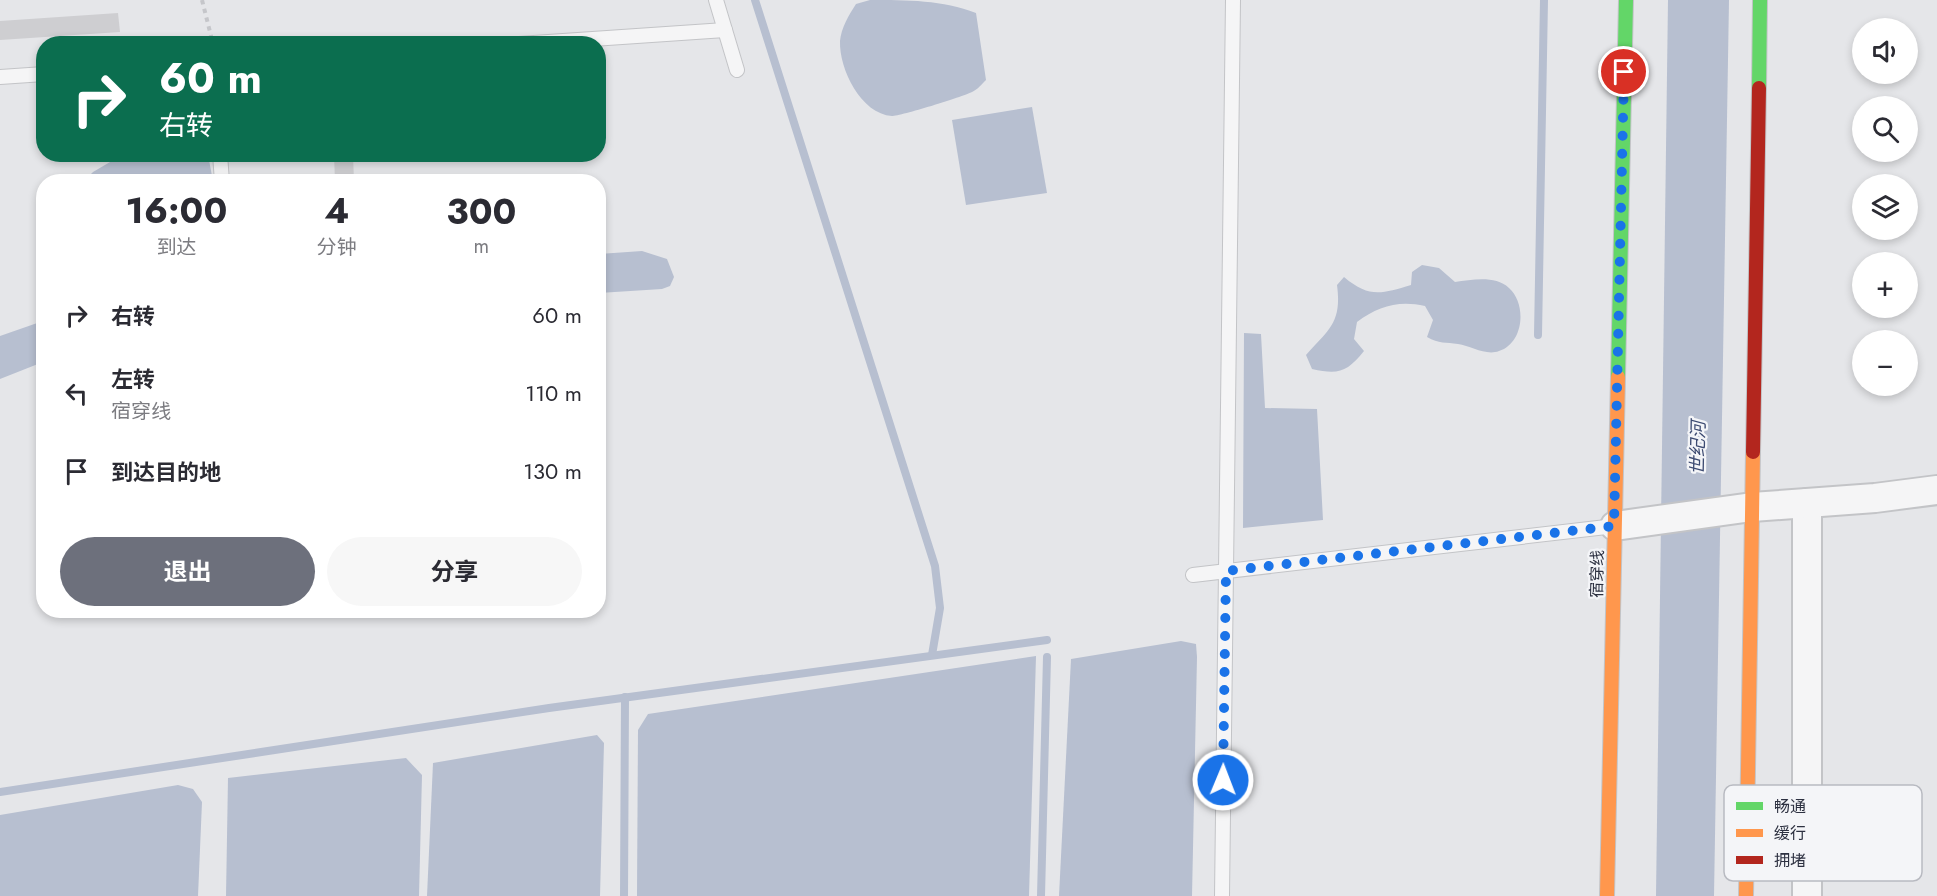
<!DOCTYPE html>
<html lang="zh">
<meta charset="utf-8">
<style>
body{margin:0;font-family:Jost,"Noto Sans SC",sans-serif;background:#f7f7f7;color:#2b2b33;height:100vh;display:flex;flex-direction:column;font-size:22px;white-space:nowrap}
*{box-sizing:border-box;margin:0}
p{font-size:20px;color:#7c7c81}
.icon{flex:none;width:33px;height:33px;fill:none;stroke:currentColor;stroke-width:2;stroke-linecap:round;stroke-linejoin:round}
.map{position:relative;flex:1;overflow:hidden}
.details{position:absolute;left:36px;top:174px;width:570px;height:444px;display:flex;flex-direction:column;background:#fff;border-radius:24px;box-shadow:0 3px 9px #0003}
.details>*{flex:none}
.top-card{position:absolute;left:36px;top:36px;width:570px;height:126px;border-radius:24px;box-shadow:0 3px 9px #0003;background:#0b6e4f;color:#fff;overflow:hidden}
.controls{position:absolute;left:1852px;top:18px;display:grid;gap:12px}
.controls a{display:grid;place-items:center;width:66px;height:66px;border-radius:50%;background:#fff;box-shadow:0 3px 9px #0003;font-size:30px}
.pin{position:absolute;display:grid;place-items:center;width:51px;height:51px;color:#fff;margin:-26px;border:3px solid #fff;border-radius:50%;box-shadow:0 2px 6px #0007}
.me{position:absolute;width:66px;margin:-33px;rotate:1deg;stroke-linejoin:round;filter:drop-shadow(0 0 4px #0008)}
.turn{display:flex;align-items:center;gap:21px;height:126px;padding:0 24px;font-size:27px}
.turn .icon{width:78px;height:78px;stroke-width:2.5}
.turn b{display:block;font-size:42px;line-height:51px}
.eta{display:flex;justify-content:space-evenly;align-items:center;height:102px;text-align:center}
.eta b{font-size:36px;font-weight:700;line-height:42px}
.cta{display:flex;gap:12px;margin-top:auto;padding:12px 24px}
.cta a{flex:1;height:69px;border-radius:36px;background:#6d707c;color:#fff;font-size:24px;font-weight:700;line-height:69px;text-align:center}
.cta a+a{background:#f7f7f7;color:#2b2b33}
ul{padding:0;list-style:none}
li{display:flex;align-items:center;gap:18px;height:78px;padding:0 24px}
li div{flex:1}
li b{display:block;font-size:22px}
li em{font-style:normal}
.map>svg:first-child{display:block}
.water{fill:#b7bfd0}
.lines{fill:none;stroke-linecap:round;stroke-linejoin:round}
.stream{stroke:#b7bfd0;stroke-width:8}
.building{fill:#ceced1}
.lane-casing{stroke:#c3c4c7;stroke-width:16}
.street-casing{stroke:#c3c4c7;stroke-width:32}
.fast-casing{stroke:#c3c4c7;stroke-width:16}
.slow-casing{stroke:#c3c4c7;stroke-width:16}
.jam-casing{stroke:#c3c4c7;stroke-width:16}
.path{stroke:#c5c6ca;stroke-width:4;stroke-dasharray:4.5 4.5;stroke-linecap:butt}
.lane{stroke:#f5f5f6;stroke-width:14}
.street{stroke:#f5f5f6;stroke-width:28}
.fast{stroke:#63d668;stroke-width:14}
.slow{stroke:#ff974d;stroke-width:14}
.jam{stroke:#b3261e;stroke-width:14}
.route{stroke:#1a73e8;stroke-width:10;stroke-dasharray:0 18}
.labels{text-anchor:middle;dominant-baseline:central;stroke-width:4.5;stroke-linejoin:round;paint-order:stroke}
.street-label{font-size:16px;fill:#2d3141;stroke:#f4f5f8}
.water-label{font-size:18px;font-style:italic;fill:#3c4a71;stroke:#f4f5f8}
.key{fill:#f4f5f8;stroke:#b8bac1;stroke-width:1.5}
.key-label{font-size:16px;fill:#2d3141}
</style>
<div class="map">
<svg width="1937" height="896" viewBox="0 0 1937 896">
<rect width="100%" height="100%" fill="#e5e6e9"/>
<!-- water -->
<g class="water">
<path d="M870,0C907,0 943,0 976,13L986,80C982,84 977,90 972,92C962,97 901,116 892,116C861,114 839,69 840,41C841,28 849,15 856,4Z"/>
<polygon points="1668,0 1729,0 1714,896 1656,896"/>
<polygon points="1032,107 1047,193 966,205 952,120"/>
<polygon points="122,155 208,155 213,181 84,181 93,172"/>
<polygon points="642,251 667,259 674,277 670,286 662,289 599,293 599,254"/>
<path d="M1422,265L1439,268L1455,282C1472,280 1495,275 1509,288C1527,304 1524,343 1499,351C1486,356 1471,346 1458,344C1446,342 1439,344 1427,337L1433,320L1425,306C1399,300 1378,306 1357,322L1354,339L1364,351C1347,372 1339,375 1312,369L1306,355C1329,329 1342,323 1337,285L1344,277C1369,298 1381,294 1411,285L1412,272Z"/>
<polygon points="43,321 43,362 0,379 0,336"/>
<polygon points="1244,333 1261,334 1265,408 1317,409 1323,520 1243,528"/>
<polygon points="1181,641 1196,644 1197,657 1192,896 1059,896 1071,659"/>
<polygon points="1036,656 1029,896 637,896 638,730 648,714"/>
<polygon points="597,735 604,743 600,896 427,896 433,763"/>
<polygon points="406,758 422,775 419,896 226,896 228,778"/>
<polygon points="178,785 193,789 202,802 198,896 0,896 0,815"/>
</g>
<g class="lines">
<!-- stream -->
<g class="stream">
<polyline points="755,0 935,566 940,608 932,655"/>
<polyline points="1538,335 1544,0"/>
<polyline points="0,792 549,708 1047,640"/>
<polyline points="624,896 625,697"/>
<polyline points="1041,896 1047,657"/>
</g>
</g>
<!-- building -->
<g class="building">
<polygon points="118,13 120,32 0,40 0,21"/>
<polygon points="334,154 353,154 354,182 335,182"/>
</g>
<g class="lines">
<!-- lane casing -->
<g class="lane-casing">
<g id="lane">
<polyline points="716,0 737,70"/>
<polyline points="519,44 725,30"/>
<polyline points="0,77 44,74"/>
<polyline points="220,154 222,182"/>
<polyline points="1193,575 1615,526"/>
<polyline points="1222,896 1233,0"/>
</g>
</g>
<!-- street casing -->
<g class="street-casing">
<g id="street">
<polyline points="1807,503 1807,896"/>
<polyline points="1615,526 1752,507 1875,498 1937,490"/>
</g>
</g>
<!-- fast casing -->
<g class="fast-casing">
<g id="fast">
<polyline points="1759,88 1760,0"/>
<polyline points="1618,377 1626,0"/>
</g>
</g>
<!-- slow casing -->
<g class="slow-casing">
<g id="slow">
<polyline points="1607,896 1618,377"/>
<polyline points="1746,896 1753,452"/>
</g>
</g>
<!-- jam casing -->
<g class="jam-casing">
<polyline id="jam" points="1753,452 1759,88"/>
</g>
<!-- path -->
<polyline class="path" points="202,0 213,44"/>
<!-- lane -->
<use href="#lane" class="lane"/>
<!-- street -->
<use href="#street" class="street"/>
<!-- fast -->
<use href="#fast" class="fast"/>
<!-- slow -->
<use href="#slow" class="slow"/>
<!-- jam -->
<use href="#jam" class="jam"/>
</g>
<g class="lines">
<!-- route -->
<polyline class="route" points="1223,780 1226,571 1614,526 1624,72"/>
</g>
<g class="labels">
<!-- street labels -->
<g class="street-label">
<text transform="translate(1597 574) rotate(-89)">宿穿线</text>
</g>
<!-- water labels -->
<g class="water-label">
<text transform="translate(1698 448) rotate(-89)">世纪河</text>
</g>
</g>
<!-- legend -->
<rect x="1724" y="785" width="198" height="96" rx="9" class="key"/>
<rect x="1736" y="802" width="27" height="8" fill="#63d668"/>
<rect x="1736" y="829" width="27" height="8" fill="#ff974d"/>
<rect x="1736" y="856" width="27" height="8" fill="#b3261e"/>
<g class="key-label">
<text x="1774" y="812">畅通</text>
<text x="1774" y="839">缓行</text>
<text x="1774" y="866">拥堵</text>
</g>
</svg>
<div class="controls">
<a><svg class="icon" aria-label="sound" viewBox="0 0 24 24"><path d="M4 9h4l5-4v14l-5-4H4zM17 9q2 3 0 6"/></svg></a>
<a><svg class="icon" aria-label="search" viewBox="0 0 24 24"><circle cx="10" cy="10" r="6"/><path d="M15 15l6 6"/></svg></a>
<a><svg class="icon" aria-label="layers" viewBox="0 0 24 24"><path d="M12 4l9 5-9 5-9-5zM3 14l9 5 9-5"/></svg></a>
<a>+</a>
<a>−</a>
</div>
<div class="pin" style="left:1624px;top:72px;background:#d93025"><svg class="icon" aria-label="arrive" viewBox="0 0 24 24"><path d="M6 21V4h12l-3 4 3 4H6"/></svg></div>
<svg class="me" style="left:1223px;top:780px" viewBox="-20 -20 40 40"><circle r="17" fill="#1a73e8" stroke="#fff" stroke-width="3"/><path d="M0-11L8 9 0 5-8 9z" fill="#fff"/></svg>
<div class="top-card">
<div class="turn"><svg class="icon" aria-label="right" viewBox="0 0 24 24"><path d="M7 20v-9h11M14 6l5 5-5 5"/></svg><div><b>60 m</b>右转</div></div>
</div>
<section class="details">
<div class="eta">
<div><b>16:00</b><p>到达</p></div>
<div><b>4</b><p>分钟</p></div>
<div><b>300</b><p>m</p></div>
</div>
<ul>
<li><svg class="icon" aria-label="right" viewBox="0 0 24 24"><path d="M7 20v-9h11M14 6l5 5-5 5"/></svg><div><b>右转</b></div><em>60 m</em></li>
<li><svg class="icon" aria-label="left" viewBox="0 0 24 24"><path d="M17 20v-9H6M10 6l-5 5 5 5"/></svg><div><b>左转</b><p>宿穿线</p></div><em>110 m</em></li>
<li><svg class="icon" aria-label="arrive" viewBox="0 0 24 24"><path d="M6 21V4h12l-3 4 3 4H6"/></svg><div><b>到达目的地</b></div><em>130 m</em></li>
</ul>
<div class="cta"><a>退出</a><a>分享</a></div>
</section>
</div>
